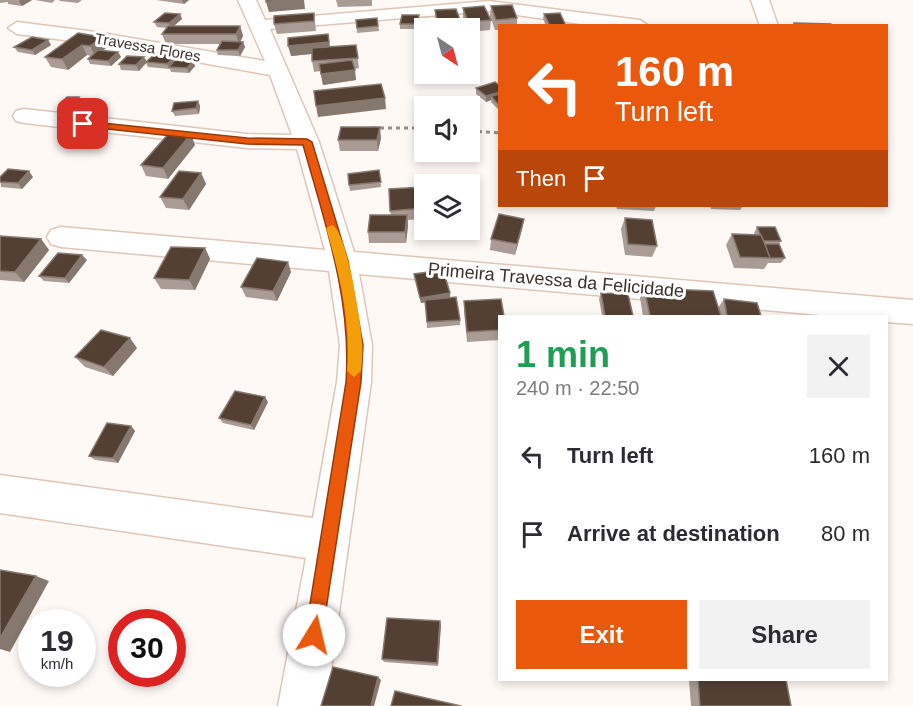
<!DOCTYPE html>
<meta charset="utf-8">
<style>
body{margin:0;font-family:Arial,sans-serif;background:#f2f2f3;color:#2b2b33;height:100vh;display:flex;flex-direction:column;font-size:22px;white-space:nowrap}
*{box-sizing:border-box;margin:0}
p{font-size:20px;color:#7c7c81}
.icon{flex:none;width:33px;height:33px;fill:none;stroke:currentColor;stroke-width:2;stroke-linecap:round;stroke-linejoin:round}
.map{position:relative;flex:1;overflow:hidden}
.details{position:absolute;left:498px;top:315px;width:390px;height:366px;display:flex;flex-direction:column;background:#fff;border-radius:0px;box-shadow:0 3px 9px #0003}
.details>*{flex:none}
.hud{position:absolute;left:498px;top:24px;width:390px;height:183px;border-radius:0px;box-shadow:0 3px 9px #0003;background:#ea580c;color:#fff;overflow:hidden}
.needle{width:39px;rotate:144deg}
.fabs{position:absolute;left:414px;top:18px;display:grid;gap:12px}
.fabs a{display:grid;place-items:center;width:66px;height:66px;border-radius:0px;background:#fff;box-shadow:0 3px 9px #0003;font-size:30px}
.speed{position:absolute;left:18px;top:609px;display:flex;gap:12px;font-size:30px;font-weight:700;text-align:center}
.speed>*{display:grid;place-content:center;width:78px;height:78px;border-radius:50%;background:#fff;box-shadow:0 3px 9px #0003;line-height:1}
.speed small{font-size:15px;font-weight:400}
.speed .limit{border:9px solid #d22;background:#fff;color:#111}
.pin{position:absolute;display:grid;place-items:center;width:51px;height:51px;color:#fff;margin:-26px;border-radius:12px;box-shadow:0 3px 9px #0006}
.me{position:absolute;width:66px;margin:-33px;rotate:9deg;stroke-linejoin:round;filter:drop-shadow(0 0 4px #0008)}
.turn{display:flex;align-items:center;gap:21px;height:126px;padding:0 18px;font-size:27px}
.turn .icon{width:78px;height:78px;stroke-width:2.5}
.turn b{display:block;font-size:42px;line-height:51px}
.then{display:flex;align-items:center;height:57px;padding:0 18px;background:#0003;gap:12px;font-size:22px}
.round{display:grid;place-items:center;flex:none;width:63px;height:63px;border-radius:0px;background:#f2f2f3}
.head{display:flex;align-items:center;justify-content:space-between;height:102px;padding:0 18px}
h1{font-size:36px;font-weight:700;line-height:45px;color:#1e9e55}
.cta{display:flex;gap:12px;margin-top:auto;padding:12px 18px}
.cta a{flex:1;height:69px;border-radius:0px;background:#ea580c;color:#fff;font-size:24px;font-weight:700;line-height:69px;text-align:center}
.cta a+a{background:#f2f2f3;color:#2b2b33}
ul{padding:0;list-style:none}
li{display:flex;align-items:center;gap:18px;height:78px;padding:0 18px}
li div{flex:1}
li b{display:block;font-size:22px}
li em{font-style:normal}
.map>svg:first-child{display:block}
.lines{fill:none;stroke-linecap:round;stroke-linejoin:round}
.minor-casing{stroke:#dfc6b7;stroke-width:3}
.path{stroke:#968e89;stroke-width:3;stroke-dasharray:4 4;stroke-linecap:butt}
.minor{fill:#fff;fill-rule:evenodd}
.wall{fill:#aa9c94}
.shaded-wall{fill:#87786e}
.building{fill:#544033;stroke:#87786e;stroke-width:1.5}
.route{fill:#ea580c;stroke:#983908;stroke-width:1.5}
.slow{fill:#f59e0b}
.labels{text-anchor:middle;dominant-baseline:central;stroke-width:6;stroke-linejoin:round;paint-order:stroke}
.far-street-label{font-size:15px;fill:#3c312b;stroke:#fff}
.street-label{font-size:18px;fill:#3c312b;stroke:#fff}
</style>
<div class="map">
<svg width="913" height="706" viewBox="0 0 913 706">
<rect width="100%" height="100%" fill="#fff9f6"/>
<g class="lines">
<!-- minor casing -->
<g class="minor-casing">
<g id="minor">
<polygon points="238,0 256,0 265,20 489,1 640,20 649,26 595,26 489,11 270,29 319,142 354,252 913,300 913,324 886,322 886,316 831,316 359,274 372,345 371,382 326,706 278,706 306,558 0,513 0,475 313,518 337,382 340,345 329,271 61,247 51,244 47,237 51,230 61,227 325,250 297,149 247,148 24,123 16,121 13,116 16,111 24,109 247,134 292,135 270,75 96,44 17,34 8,28 17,22 96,32 265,61"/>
<polygon points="751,0 769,0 778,26 760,26"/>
</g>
</g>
<!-- path -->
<g class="path">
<polyline points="372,128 424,128"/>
<polyline points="470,131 500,133"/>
</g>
<!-- minor -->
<use href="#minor" class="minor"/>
</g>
<!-- wall -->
<g class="wall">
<polygon points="0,0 32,0 22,6 8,4 8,2 0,3"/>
<polygon points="35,0 55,0 52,3"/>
<polygon points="59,0 82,0 78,3 60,1"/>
<polygon points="156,0 189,0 184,4"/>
<polygon points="336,0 372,0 372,6 338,7"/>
<polygon points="491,6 517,18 517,26 500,26 500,30 495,30 490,16"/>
<polygon points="463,8 491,20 490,30 470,32 470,28 467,28 463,18"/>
<polygon points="435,10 461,23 461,28 437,28 435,20"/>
<polygon points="314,13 316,31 277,34 274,24"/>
<polygon points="180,14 182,19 174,26 240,26 243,36 240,42 243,42 245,47 240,56 218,55 217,50 220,44 166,44 162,34 167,28 157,27 154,22"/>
<polygon points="544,14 566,26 546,26 543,19"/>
<polygon points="419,15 419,20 418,29 400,29 400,24"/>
<polygon points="377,18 379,31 357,33 356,20"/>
<polygon points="78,33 107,47 103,51 118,52 121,57 111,66 90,64 88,59 91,56 87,55 68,70 51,67 45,57"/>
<polygon points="328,34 330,47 356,45 359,68 354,69 356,80 323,85 320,71 314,72 312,61 312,54 291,56"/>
<polygon points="48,40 51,45 35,55 18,52 14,47"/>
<polygon points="178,54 180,59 179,60 193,61 195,66 189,73 171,72 170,69 148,67 146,63 139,71 121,70 119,64 146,61"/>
<polygon points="500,86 500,109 498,109 491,102 491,100 486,102 476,94 476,88"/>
<polygon points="79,97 83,103 75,111 62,111 59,105"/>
<polygon points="198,101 200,106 199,114 175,116 172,111"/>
<polygon points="381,138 378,151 340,151 338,140"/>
<polygon points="195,145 168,179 146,176 141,165"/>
<polygon points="379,170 381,187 350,191 349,185"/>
<polygon points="201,173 206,184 189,210 166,208 160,197"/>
<polygon points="0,177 33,177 22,189 1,187"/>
<polygon points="424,187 424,219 408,220 408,226 406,243 369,243 368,232 391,215 390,211"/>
<polygon points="616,206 656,206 654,211 617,209"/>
<polygon points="710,206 743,206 740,210 711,209"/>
<polygon points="625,218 657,246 652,257 625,255 621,229"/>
<polygon points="524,219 522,229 515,255 490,250 491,239"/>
<polygon points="757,227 781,241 779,244 785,258 781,263 768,263 764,269 734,268 726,245 732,234 755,235 754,233"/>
<polygon points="0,236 41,239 49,250 24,282 0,280"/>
<polygon points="205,248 210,259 195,290 161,289 154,278"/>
<polygon points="87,260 69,283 44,281 39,276"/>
<polygon points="291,272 277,301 246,297 241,287"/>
<polygon points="414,274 450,293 450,298 460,320 460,325 427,328 426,302 421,303"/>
<polygon points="644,288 718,308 724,299 761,316 643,316 640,298"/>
<polygon points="601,293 633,316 602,316 599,299"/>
<polygon points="464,301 500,316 500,340 467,342 464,311"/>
<polygon points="137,348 113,376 85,367 75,357"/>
<polygon points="268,402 254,430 223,423 219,418"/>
<polygon points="131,426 135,431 118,463 95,460 89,456"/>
<polygon points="441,625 438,666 384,662 382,659"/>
<polygon points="689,680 786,680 791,706 691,706"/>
</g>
<!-- shaded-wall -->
<g class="shaded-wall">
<polygon points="20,0 32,0 22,6 19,1"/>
<polygon points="182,0 189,0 184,4"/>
<polygon points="288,0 304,0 305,9 269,12 266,2"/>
<polygon points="180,14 182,19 171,28 169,23"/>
<polygon points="240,26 243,36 239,44 236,34"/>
<polygon points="102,37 107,47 95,56 90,46"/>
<polygon points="48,40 51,45 35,55 32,50"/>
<polygon points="243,42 245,47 240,56 238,50"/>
<polygon points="329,42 331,52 291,56 288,46"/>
<polygon points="82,45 87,55 68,70 62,59"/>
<polygon points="118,52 121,57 111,66 108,61"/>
<polygon points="178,54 180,59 172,67 169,67 170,69 167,64"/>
<polygon points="144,57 147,62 139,71 136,65"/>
<polygon points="193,61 195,66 189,73 187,68"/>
<polygon points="355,70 356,80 323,85 321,74"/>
<polygon points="500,92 500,97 491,96 491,100 486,102 486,96"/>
<polygon points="79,97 83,103 75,111 71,106"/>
<polygon points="385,98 386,109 318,117 316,106"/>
<polygon points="198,101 200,106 199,114 196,108"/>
<polygon points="380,127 381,138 378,151 377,140"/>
<polygon points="191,134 195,145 168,179 163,168"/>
<polygon points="29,171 33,177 22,189 18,183"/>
<polygon points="201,173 206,184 189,210 183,199"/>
<polygon points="407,215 408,226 406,243 405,232"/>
<polygon points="524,219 522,229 515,255 517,244"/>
<polygon points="41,239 49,250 24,282 15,272"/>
<polygon points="205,248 210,259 195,290 189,280"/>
<polygon points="82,255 87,260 69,283 65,278"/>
<polygon points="288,262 291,272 277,301 273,291"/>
<polygon points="450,293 450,298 421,303 420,298"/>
<polygon points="130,338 137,348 113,376 104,367"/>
<polygon points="265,397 268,402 254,430 251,425"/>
<polygon points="131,426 135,431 118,463 113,458"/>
<polygon points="36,576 49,581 10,652 0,649 0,638"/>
<polygon points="440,621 441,625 438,666 437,663"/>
<polygon points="378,677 381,680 374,706 371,706"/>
</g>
<!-- building -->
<g class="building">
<polygon points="266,0 292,0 266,2"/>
<polygon points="512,5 517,18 496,20 491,6"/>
<polygon points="484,6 491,20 468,22 463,8"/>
<polygon points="456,9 461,23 438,24 435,10"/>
<polygon points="165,13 180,14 169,23 154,22"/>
<polygon points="314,13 314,21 274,24 274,16"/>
<polygon points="560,13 566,26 550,26 544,14"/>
<polygon points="402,15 419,15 417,24 400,24"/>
<polygon points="377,18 378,26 357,28 356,20"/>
<polygon points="794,23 831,24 832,26 795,26"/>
<polygon points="168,26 240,26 236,34 162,34"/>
<polygon points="78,33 102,37 90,46 82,45 62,59 45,57"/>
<polygon points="328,34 329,42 288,46 288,38"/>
<polygon points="32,37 48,40 32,50 14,47"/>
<polygon points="222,41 243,42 238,50 217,50"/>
<polygon points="356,45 358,58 312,61 312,48"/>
<polygon points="98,50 118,52 108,61 88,59"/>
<polygon points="157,52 178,54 167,64 146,62"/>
<polygon points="127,56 144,57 136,65 119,64"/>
<polygon points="175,60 193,61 187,68 169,67"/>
<polygon points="352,60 355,70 321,74 319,64"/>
<polygon points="495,82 500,86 500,92 486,96 476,88"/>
<polygon points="381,84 385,98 316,106 314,91"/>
<polygon points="500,94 500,103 498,104 491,96"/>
<polygon points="67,97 79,97 71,106 59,105"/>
<polygon points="198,101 196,108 172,111 174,103"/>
<polygon points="341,127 380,127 377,140 338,140"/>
<polygon points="170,132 191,134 163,168 141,165"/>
<polygon points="8,169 29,171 18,183 0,182 0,177"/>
<polygon points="379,170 381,182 349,185 348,174"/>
<polygon points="179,171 201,173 183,199 160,197"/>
<polygon points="424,187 424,208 390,211 389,189"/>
<polygon points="499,214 524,219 517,244 491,239"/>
<polygon points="370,215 407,215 405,232 368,232"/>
<polygon points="625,218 652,220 657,246 628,244"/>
<polygon points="757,227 775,227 781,241 763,241"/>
<polygon points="732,234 761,235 771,258 740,257"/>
<polygon points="0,236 41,239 15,272 0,271"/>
<polygon points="765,244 779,244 785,258 770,258"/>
<polygon points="171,247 205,248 189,280 154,278"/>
<polygon points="58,253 82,255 65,278 39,276"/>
<polygon points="257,258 288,262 273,291 241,287"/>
<polygon points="443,270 450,293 420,298 414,274"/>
<polygon points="644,288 713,291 721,316 650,316"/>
<polygon points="601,293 628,294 633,316 605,316"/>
<polygon points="456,297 460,320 427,322 425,300"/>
<polygon points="501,299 504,316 500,316 500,330 467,332 464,301"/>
<polygon points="724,299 757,303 761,316 727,316"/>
<polygon points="101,330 130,338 104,367 75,357"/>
<polygon points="235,391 265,397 251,425 219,418"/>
<polygon points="107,423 131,426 113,458 89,456"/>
<polygon points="0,570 36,576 0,638"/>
<polygon points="387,618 440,621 437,663 382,659"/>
<polygon points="333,667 378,677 371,706 321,706"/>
<polygon points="698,680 786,680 791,706 700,706"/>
<polygon points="395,691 461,706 391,706"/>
</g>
<!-- route -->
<path class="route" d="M83,121L247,138L307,139L312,142L348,261L363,345L361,382L321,642L314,645L308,642L305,635L346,382C352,300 325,223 303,145L247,144L80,126V122Z"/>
<!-- slow -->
<path class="slow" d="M332,225C347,230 361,324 362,342C363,352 362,362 361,371L354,377L347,371C351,322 340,275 326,228Z"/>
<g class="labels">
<!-- far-street labels -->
<g class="far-street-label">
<text transform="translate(148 47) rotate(10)">Travessa Flores</text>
</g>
<!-- street labels -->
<g class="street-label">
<text transform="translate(556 280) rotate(5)">Primeira Travessa da Felicidade</text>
</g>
</g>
</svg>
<div class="fabs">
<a><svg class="needle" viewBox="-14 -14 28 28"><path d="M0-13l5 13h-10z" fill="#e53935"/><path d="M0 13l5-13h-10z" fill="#7c7c81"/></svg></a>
<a><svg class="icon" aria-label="sound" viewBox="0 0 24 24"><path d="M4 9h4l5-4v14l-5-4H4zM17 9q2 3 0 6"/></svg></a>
<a><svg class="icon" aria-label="layers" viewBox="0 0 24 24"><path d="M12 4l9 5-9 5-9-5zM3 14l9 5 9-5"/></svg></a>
</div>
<div class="speed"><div>19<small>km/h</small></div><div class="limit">30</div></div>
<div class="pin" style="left:83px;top:124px;background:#d93025"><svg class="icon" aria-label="arrive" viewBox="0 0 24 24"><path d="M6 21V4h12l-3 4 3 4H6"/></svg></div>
<svg class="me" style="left:314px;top:635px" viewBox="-20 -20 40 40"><circle r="19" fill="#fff"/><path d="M0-13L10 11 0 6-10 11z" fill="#ea580c"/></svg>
<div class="hud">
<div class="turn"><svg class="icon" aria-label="left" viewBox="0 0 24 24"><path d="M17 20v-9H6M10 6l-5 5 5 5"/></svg><div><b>160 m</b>Turn left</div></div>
<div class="then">Then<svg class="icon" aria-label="arrive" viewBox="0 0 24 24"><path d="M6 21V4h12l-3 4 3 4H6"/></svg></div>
</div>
<section class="details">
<div class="head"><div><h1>1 min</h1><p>240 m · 22:50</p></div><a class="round"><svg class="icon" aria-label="close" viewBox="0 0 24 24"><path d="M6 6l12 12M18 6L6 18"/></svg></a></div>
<ul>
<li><svg class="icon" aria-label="left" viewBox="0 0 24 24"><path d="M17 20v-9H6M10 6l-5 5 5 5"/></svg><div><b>Turn left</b></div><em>160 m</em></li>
<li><svg class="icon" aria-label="arrive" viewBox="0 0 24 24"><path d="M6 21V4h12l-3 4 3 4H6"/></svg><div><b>Arrive at destination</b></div><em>80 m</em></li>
</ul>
<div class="cta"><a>Exit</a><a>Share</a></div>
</section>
</div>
